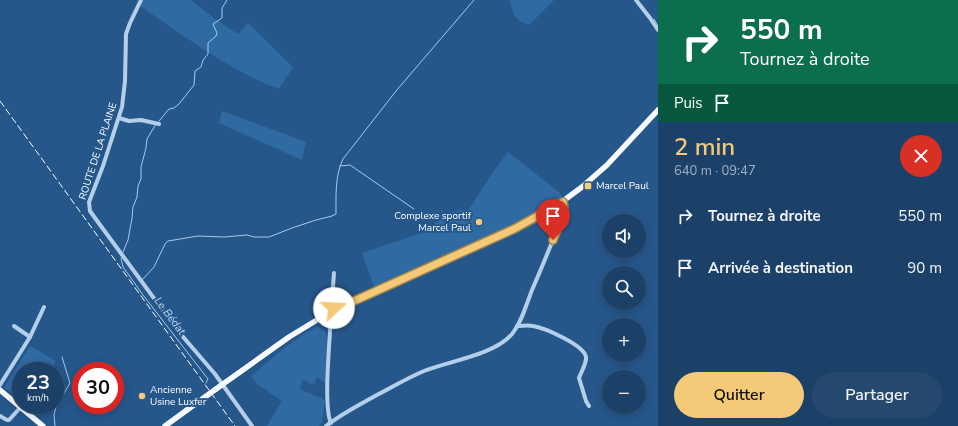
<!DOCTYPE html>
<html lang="fr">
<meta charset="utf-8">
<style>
body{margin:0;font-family:"Nunito Sans",sans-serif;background:#25486e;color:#f1f3f6;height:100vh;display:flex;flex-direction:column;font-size:15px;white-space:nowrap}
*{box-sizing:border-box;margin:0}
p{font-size:13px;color:#a0afc0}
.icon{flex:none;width:22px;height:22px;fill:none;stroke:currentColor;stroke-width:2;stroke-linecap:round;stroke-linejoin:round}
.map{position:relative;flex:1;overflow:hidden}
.drawer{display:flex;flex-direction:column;background:#1c4168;width:300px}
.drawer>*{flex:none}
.top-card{background:#0b6e4f;color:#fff;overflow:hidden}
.fabs{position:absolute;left:602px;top:214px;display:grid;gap:8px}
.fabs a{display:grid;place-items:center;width:44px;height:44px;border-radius:50%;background:#1c4168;box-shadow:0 2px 10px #0003,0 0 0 1px #3a5a7c;font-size:20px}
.speed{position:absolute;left:12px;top:362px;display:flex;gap:8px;font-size:20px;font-weight:700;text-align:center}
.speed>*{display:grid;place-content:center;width:52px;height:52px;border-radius:50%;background:#1c4168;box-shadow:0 2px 10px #0003,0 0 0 1px #3a5a7c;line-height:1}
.speed small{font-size:10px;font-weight:400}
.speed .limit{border:6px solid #d22;background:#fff;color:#111}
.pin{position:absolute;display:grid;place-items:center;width:34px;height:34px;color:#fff;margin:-41px -17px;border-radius:50% 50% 50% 0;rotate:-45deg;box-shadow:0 0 4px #0007}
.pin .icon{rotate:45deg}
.me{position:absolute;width:44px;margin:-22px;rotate:70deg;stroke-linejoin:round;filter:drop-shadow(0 0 3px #0008)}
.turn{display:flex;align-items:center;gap:14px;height:84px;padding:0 16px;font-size:18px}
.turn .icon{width:52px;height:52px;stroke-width:2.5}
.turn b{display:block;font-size:28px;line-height:34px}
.then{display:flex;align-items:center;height:38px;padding:0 16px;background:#0003;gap:8px;font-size:15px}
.round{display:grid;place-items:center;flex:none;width:42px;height:42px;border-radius:21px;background:#25486e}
.headline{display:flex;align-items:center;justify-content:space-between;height:68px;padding:0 16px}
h1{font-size:24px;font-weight:600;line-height:30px;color:#f4c978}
.primary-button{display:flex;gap:8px;margin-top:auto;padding:8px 16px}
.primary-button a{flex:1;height:46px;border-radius:24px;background:#f4c978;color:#111;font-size:16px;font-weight:600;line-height:46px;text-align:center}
.primary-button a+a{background:#25486e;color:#f1f3f6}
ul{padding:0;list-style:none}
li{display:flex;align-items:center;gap:12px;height:52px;padding:0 16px}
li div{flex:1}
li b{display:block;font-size:15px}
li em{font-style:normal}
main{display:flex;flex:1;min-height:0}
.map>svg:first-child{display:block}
.green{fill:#306aa3}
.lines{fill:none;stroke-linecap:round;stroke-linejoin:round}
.stream{stroke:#a8cbeb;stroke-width:1}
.minor{stroke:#b4cfea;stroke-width:4}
.major{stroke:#f8fbfe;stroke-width:5.5}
.rail{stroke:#fff;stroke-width:1;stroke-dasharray:7 3;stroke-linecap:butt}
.major-bridge{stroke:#f8fbfe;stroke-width:5.5}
.route-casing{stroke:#9f834e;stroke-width:10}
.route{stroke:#f4c978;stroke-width:7}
.poi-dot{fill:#f4c978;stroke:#26578b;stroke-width:1.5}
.labels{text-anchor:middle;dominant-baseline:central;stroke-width:4;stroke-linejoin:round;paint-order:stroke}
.street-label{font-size:10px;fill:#fff;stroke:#26578b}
.poi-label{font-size:10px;fill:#fff;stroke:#26578b;text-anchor:start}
.water-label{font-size:11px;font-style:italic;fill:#c0d9f1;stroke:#26578b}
</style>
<main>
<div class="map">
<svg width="658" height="426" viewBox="0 0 658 426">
<rect width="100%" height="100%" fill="#26578b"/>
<!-- green -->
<g class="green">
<path d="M143,0H191L215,19L238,34L248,23L293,67L279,89C228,70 184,36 139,5Z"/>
<path d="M510,0H554L529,25C514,20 513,14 510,0Z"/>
<polygon points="222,111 306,142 302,160 219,123"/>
<path d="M508,152L560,193L562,196L561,199C504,236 436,260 374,287L362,253L424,232L446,214L460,210L467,211L471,206L493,172Z"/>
<path d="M319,327L325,331L327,337L325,383L317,377L314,385L303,380L300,389L325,400L322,422L319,426H267L282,401L257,384L251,376C266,364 303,330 319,327Z"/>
<polygon points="30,346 56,361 50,371 21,371 21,397 4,388"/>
</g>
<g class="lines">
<!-- stream -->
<g class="stream">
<polyline points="654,19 658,26"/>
<polyline points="159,121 169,109 174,108 179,104 194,85 195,71 201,67 203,60 208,54 208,43 216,36 217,33 213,24 222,18 222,8 227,0"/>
<polyline points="340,166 350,165 414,209"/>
<polyline points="123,252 128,240 132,218 133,207 137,197 138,186 141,179 141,167 146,148 147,139 156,124"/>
<polyline points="121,258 123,267 143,295 208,379 206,383"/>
<path d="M142,280L154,267L165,244L168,241L198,236L224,237L247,235L254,237H269L292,228L316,220L332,216L336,214C336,196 335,175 343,159L396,91L474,0"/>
<polyline points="55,426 54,415 56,407 70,383 62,357"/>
</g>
<!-- minor -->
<g class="minor">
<polyline points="141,0 130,23 126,34 125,81 122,107 103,166 89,202 90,211 95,218 178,331 215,374 252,426"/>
<polyline points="636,0 650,18 658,30"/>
<polyline points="119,118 129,121 141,120 159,124"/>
<polyline points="334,273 332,299 334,310"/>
<path d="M330,312L331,316C330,338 323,407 331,423"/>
<polyline points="14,326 30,337"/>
<path d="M517,326C522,326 528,325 533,326C545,328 584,345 586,357C587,363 581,372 579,378L586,401L589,406"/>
<polyline points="0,385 30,337 44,307"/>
<polyline points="0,416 7,420 9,420 19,409"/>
<path d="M326,426C341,414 359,405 375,396C391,388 407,378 424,371C449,361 494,355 512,334C522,322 526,305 532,290C543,265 553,240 563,215L564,209L563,202"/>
</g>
<!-- major -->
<g class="major">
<polyline points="216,389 289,337 330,312 372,292 514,229 559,204 582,187 607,165 658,110"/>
<polyline points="0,390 43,426"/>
<polyline points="165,426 187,410"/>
</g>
<!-- rail -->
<polyline class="rail" points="0,101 235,426"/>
<!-- major-bridge -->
<polyline class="major-bridge" points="187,410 216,389"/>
</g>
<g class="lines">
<!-- route casing -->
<g class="route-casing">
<path id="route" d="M334,308V310L514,229L563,202C567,213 557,229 553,240"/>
</g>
<!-- route -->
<use href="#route" class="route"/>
</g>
<!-- markers -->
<g class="poi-dot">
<rect x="584" y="182" width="8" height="8" rx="2"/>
<circle cx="479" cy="222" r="4"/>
<circle cx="142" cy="396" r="4"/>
</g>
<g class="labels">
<!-- street labels -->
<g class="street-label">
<text transform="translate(98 151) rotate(-72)">ROUTE DE LA PLAINE</text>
</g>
<!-- poi labels -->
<g class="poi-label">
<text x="596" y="186">Marcel Paul</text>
<text x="471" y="216" text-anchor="end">Complexe sportif<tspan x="471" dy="12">Marcel Paul</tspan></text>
<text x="150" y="390">Ancienne<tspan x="150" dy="12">Usine Luxfer</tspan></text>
</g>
<!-- water labels -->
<g class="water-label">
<text transform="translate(170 316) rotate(53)">Le Bédat</text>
</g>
</g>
</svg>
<div class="fabs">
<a><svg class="icon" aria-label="sound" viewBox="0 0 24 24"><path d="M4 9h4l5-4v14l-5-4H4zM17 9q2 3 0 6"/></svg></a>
<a><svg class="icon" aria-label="search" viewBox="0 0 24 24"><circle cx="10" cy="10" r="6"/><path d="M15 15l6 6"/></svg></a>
<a>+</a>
<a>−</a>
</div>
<div class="speed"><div>23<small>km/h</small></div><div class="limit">30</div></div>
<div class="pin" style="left:553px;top:240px;background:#d93025"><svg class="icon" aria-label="arrive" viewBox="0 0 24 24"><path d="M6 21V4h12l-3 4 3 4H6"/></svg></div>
<svg class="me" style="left:334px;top:308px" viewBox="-20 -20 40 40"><circle r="19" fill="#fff"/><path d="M0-13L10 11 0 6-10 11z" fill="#f4c978"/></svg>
</div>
<section class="drawer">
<div class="top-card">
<div class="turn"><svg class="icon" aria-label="right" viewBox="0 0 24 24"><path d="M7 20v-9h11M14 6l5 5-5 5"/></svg><div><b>550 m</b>Tournez à droite</div></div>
<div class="then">Puis<svg class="icon" aria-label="arrive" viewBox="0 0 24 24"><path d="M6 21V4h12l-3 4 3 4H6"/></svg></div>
</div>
<div class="headline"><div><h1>2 min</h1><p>640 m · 09:47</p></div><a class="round" style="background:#d93025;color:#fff"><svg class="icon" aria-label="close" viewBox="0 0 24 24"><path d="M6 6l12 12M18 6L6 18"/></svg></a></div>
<ul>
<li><svg class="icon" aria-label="right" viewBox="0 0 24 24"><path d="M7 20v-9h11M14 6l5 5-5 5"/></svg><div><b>Tournez à droite</b></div><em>550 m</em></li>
<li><svg class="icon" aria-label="arrive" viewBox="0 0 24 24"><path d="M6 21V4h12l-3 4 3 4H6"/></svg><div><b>Arrivée à destination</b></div><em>90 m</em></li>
</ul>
<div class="primary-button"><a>Quitter</a><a>Partager</a></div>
</section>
</main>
